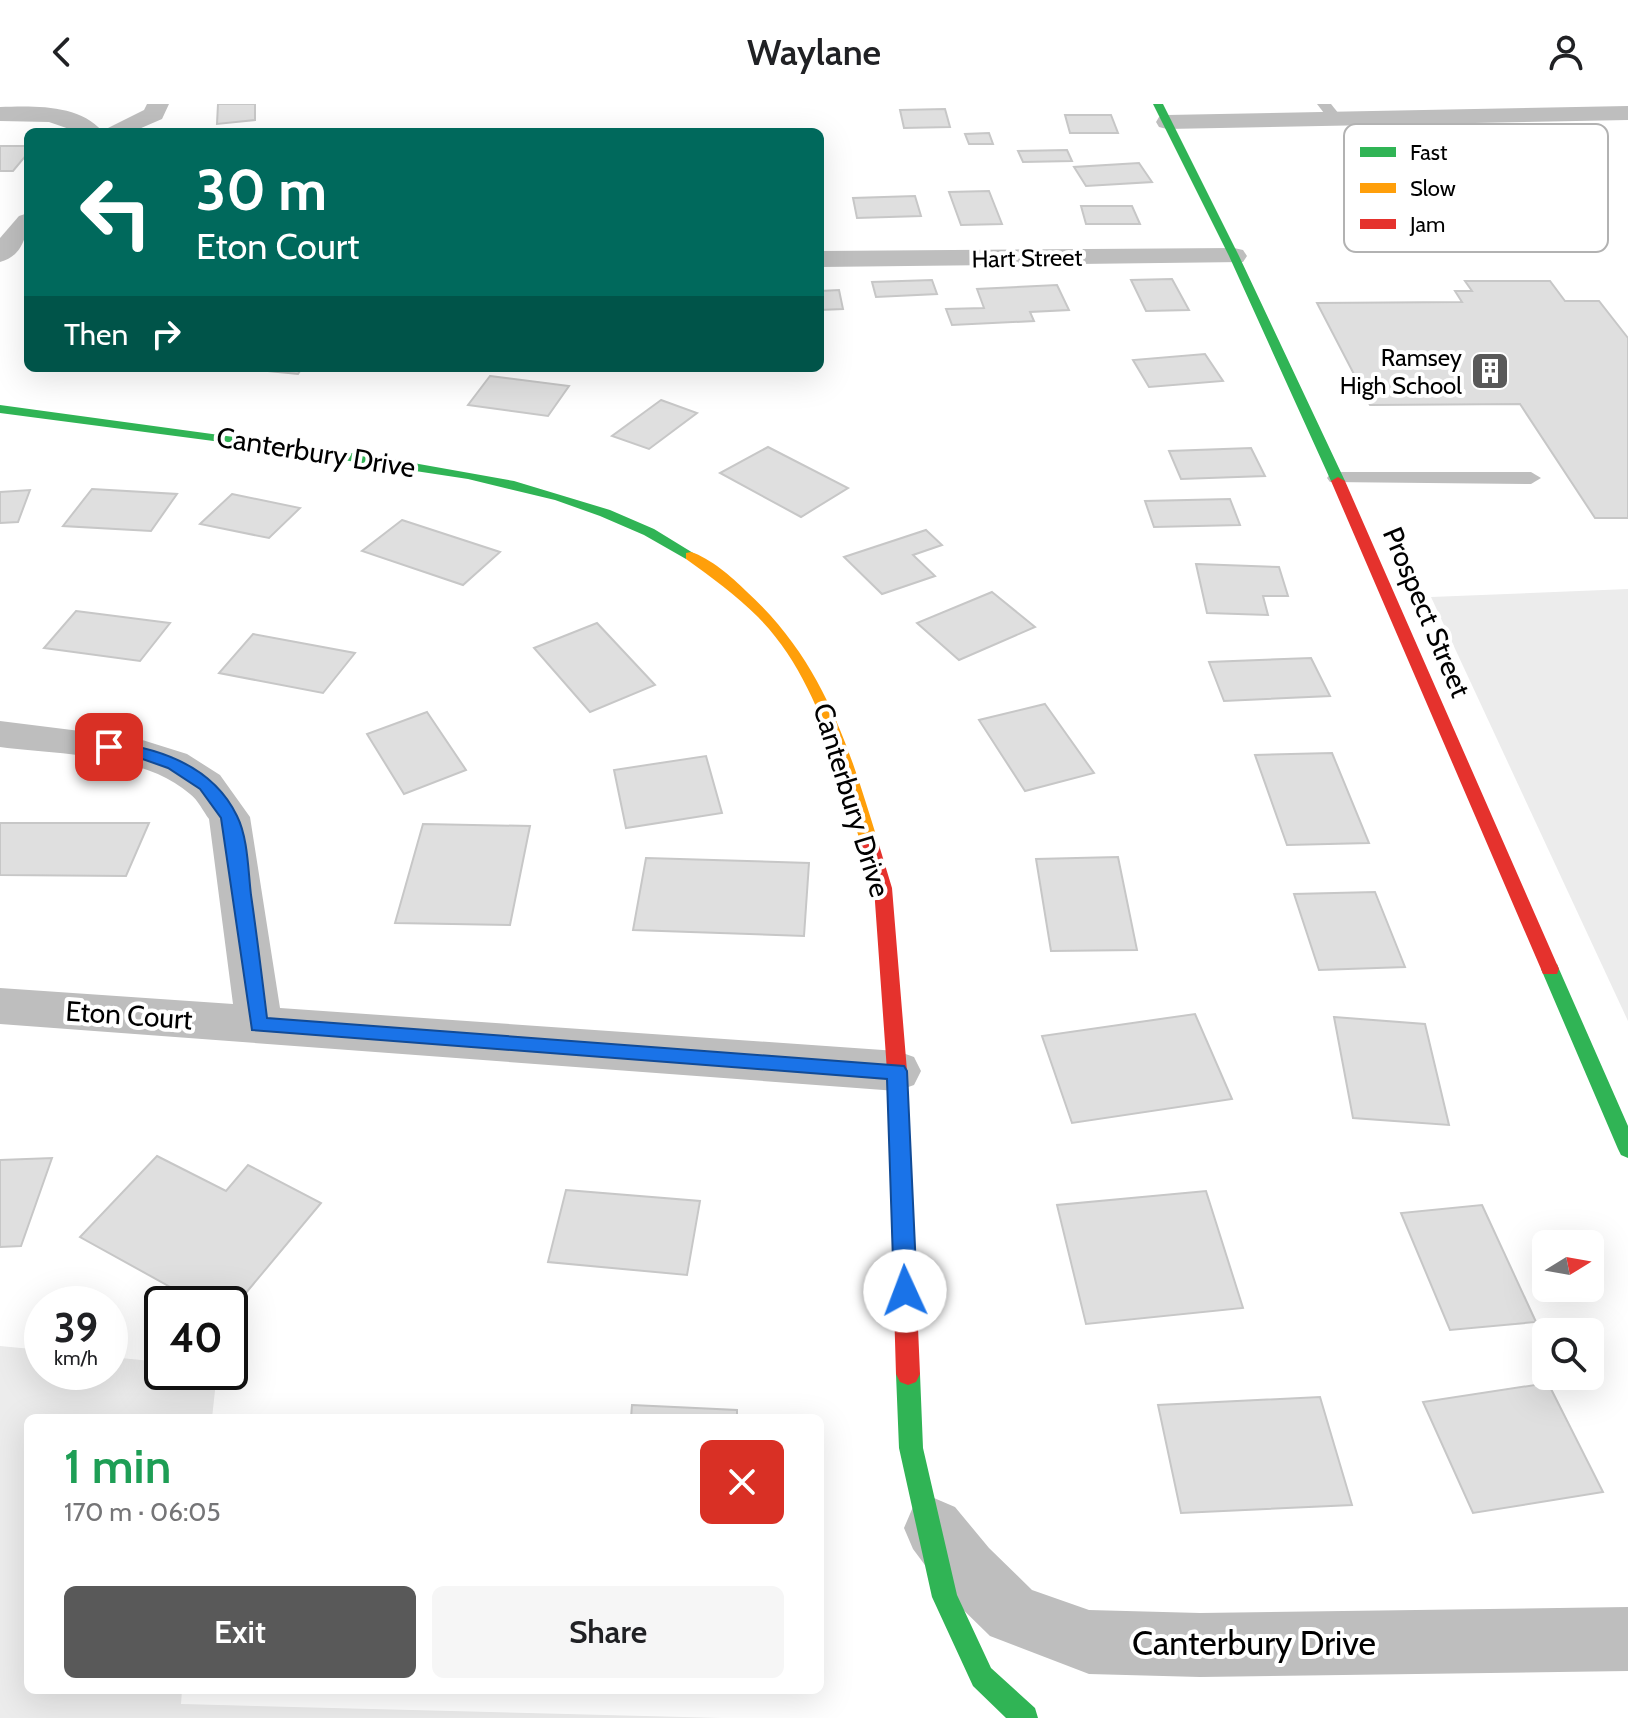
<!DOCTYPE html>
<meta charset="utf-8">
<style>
body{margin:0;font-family:Cabin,sans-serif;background:#f6f6f6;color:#202124;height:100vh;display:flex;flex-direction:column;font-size:30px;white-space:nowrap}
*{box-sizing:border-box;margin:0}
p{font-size:26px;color:#757577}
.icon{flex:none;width:44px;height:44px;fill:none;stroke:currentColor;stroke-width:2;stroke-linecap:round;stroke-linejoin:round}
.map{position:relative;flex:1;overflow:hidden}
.sheet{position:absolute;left:24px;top:1310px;width:800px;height:280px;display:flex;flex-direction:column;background:#fff;border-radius:12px;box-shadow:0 8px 32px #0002}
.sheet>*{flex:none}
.top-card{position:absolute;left:24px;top:24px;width:800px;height:244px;border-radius:12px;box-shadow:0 8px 32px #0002;background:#00695c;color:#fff;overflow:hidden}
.needle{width:52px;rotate:79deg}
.fabs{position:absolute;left:1532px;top:1126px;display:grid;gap:16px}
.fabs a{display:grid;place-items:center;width:72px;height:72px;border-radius:12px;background:#fff;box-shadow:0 8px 32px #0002;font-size:40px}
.speed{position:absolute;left:24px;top:1182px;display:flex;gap:16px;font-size:40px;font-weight:700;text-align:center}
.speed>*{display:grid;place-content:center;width:104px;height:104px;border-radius:50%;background:#fff;box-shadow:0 8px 32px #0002;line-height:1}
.speed small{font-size:20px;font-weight:400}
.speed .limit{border:4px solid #111;border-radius:12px;background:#fff;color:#111}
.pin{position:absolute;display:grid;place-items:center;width:68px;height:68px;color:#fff;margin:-34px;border-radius:16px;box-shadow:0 4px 12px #0006}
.me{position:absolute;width:88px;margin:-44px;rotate:358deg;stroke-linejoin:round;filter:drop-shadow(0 0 6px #0008)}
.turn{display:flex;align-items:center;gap:28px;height:168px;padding:0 40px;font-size:36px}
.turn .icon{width:104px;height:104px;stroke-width:2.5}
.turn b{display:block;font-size:56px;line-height:68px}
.then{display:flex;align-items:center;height:76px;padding:0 40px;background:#0003;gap:16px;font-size:30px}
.round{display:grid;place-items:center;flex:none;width:84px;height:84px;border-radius:12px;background:#f6f6f6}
.summary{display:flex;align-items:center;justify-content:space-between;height:136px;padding:0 40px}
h1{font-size:48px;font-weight:600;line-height:60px;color:#1e9e55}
.button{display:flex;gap:16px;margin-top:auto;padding:16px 40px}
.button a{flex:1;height:92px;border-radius:12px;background:#595959;color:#fff;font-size:32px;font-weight:600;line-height:92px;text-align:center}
.button a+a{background:#f6f6f6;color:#202124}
header{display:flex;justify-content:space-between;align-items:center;height:104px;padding:0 40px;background:#fff;font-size:36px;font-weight:600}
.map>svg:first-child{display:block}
.green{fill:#ececec}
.building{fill:#dfdfdf;stroke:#c7c7c7;stroke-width:2}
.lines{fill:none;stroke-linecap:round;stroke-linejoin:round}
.lane{fill:#bebebe;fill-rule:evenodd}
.street{fill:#bebebe;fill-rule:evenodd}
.fast{fill:#30b455;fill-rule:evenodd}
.slow{fill:#ff9f0a;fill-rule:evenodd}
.jam{fill:#e5322d;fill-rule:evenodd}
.route{fill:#1a73e8;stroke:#114b97;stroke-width:2}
.labels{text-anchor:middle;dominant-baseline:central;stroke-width:8;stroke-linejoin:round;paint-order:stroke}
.far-street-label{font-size:24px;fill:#000;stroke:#fff}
.far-poi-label{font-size:24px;fill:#000;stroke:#fff;text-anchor:end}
.street-label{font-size:28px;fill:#000;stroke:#fff}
.near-street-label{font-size:34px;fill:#000;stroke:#fff}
.key{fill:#fff;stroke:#b2b2b2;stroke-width:2}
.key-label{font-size:22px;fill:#000}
</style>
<header><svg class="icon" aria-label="back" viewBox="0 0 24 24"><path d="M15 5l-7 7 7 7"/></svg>Waylane<svg class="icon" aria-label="person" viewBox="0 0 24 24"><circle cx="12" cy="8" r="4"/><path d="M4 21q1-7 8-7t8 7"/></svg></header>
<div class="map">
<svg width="1628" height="1614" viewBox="0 0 1628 1614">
<rect width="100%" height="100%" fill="#fff"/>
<!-- green -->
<g class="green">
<polygon points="1628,485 1628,917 1431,493"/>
<polygon points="0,1242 42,1246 42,1268 110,1268 110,1253 162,1258 162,1268 217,1268 212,1314 28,1314 28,1586 182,1586 181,1600 723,1614 0,1614"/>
</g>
<!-- building -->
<g class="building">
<polygon points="218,0 255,0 255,16 217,20"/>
<polygon points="945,5 950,23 904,24 900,6"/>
<polygon points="1065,11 1111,11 1118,29 1070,29"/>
<polygon points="989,29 993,40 969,40 965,30"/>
<polygon points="0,42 28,42 28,49 13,67 0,67"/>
<polygon points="1067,46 1072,57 1023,58 1018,47"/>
<polygon points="1139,59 1152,78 1086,82 1074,63"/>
<polygon points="989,87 1002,120 961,121 949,88"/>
<polygon points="915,92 921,112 857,114 853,94"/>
<polygon points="1081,102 1132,102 1140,120 1086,120"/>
<polygon points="1172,175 1189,206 1146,207 1131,176"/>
<polygon points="932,176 937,190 876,193 872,178"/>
<polygon points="1465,177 1550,177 1565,197 1599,197 1628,234 1628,414 1595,414 1520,300 1370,301 1317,199 1462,198 1455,187 1472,187"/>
<polygon points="1057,181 1069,206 1030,208 1034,217 952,221 946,205 984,204 977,185"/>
<polygon points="839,186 843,205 820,206 820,187"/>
<polygon points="1205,250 1223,277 1149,283 1133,256"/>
<polygon points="259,264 302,264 298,270 257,266"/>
<polygon points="490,272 569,282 548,312 468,301"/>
<polygon points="661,296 697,309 649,345 612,332"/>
<polygon points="768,343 848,384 801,413 720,369"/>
<polygon points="1251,344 1265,372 1181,375 1169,347"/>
<polygon points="92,385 177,390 151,427 63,422"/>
<polygon points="30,386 18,418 0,419 0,388"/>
<polygon points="232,390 300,404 269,434 200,420"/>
<polygon points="1230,395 1240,421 1154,423 1145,397"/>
<polygon points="402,416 500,448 463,481 362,447"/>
<polygon points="926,426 942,441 913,451 935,472 882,490 844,453"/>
<polygon points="1196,460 1279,463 1288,492 1263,492 1268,511 1207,509"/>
<polygon points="992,488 1035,523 959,556 917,519"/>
<polygon points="76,507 170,519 140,557 44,544"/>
<polygon points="597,519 655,581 590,608 534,544"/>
<polygon points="253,530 355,549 323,589 219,569"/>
<polygon points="1311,554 1330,592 1224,597 1209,558"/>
<polygon points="1045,600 1094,669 1025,687 979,616"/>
<polygon points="427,608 466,666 404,690 367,630"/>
<polygon points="1332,649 1369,739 1287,741 1255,651"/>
<polygon points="706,652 722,709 626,724 614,666"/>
<polygon points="0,719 149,719 126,772 0,771"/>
<polygon points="423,720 530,722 510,821 395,819"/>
<polygon points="1118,753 1137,846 1051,847 1036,755"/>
<polygon points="646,754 809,759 804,832 633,826"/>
<polygon points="1375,788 1405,863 1319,866 1294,790"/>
<polygon points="1195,910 1232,995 1072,1019 1042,932"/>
<polygon points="1334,913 1425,920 1449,1021 1353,1014"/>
<polygon points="157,1052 226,1087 248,1061 321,1099 230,1208 230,1200 201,1200 80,1133"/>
<polygon points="52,1054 21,1142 0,1143 0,1056"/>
<polygon points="566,1086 700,1097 687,1171 548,1158"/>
<polygon points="1206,1087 1243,1204 1086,1220 1057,1101"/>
<polygon points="1482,1101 1536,1218 1450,1226 1401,1109"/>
<polygon points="1548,1279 1603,1388 1473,1409 1423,1298"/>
<polygon points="1320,1293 1352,1401 1181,1409 1158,1301"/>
<polygon points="632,1301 737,1306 737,1314 631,1314"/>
</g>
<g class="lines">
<!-- lane -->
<g class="lane">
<polygon points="1317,0 1331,0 1343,15 1331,18"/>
<polygon points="1337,368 1531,368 1541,374 1531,380 1330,378 1327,374 1330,370"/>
</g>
<!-- street -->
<g class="street">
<path d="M147,0H169L162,15L132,28H78L49,18L0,17V3C33,2 79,0 102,27L144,6Z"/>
<polygon points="1628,2 1628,16 1167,25 1159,23 1156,18 1159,13 1167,11"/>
<path d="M28,109C28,130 23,152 0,158V134L19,112Z"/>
<polygon points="1234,144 1243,146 1247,152 1243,158 820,163 820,147"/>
<path d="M0,617L136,634L187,650L220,671L250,713L280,904L897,947L914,953L921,967L914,981L897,987L0,920V884L233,900L209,715C203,707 198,696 190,690C143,649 60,651 0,643Z"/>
<polygon points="934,1394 955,1403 989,1444 1032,1486 1089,1506 1200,1509 1628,1503 1628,1567 1200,1573 1089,1570 990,1532 945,1488 913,1445 904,1424 913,1403"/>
</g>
<!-- fast -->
<g class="fast">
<polygon points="1153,0 1163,0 1239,152 1345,377 1343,380 1338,381 1331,377 1229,152"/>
<polygon points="0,301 374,352 514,377 610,406 654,425 698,452 696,455 686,455 644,431 600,412 555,396 468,375 244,341 0,309"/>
<polygon points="1550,858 1557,860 1559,865 1628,1022 1628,1054 1621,1051 1618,1045 1541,865 1543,860"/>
<polygon points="908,1259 916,1262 920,1270 923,1344 957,1491 991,1564 1035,1604 1038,1614 1006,1614 973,1582 932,1493 899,1344 896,1270 900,1262"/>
</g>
<!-- slow -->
<path class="slow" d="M691,448C710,454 732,473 746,487C824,558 849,643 879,741L876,745H864L861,741C838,662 818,574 758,513C736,491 711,473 686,455V449Z"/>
<!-- jam -->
<g class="jam">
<polygon points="1338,373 1345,377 1559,865 1557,870 1543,870 1541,865 1331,377"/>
<polygon points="870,735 879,741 892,784 907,967 920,1270 916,1278 908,1281 900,1278 896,1270 887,967 874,784 861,741"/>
</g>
</g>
<!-- route -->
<path class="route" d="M109,638C159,644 213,662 237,712C248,734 248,766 251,791C257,832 262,873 267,914L904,962L907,967L917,1187L913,1194L905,1197L897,1194L894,1187L887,975L252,926L221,714L200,685L168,664L134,652L103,647V640Z"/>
<!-- icons -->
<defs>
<g id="building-square" transform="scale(2)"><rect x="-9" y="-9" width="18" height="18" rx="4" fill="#595959" stroke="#fff"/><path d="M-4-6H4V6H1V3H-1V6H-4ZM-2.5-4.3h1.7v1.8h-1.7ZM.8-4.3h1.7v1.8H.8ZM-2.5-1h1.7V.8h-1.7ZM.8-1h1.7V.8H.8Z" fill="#fff"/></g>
</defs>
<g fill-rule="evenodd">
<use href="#building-square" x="1490" y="267"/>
</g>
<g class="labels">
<!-- far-street labels -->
<g class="far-street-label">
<text transform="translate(1027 154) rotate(-1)">Hart Street</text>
</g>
<!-- far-poi labels -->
<g class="far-poi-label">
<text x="1462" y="253">Ramsey<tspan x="1462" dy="28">High School</tspan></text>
</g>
<!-- street labels -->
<g class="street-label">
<text transform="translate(316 348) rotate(9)">Canterbury Drive</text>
<text transform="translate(1427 508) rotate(67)">Prospect Street</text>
<text transform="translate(852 696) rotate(73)">Canterbury Drive</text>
<text transform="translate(129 911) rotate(4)">Eton Court</text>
</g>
<!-- near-street labels -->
<g class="near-street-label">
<text x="1254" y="1539">Canterbury Drive</text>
</g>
</g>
<!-- legend -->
<rect x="1344" y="20" width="264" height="128" rx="12" class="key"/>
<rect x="1360" y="43" width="36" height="10" fill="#30b455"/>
<rect x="1360" y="79" width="36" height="10" fill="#ff9f0a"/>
<rect x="1360" y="115" width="36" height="10" fill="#e5322d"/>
<g class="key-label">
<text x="1410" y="56">Fast</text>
<text x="1410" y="92">Slow</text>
<text x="1410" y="128">Jam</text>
</g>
</svg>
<div class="fabs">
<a><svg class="needle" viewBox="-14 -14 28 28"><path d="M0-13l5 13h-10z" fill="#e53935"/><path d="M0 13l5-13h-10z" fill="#757577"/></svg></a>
<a><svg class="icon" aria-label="search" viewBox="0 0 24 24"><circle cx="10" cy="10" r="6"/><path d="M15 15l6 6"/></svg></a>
</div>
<div class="speed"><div>39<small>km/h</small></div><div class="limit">40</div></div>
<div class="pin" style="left:109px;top:643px;background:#d93025"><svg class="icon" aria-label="arrive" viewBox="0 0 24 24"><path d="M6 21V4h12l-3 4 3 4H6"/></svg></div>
<svg class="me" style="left:905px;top:1187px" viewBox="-20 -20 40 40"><circle r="19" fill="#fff"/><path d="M0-13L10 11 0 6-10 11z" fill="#1a73e8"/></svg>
<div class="top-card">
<div class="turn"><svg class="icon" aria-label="left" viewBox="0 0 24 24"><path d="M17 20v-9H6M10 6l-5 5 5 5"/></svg><div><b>30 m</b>Eton Court</div></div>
<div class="then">Then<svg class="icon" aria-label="right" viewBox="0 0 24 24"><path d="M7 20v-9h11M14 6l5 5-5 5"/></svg></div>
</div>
<section class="sheet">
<div class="summary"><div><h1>1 min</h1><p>170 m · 06:05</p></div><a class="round" style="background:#d93025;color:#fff"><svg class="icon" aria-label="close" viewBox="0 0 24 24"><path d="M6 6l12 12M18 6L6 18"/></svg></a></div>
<div class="button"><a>Exit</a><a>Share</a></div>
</section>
</div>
